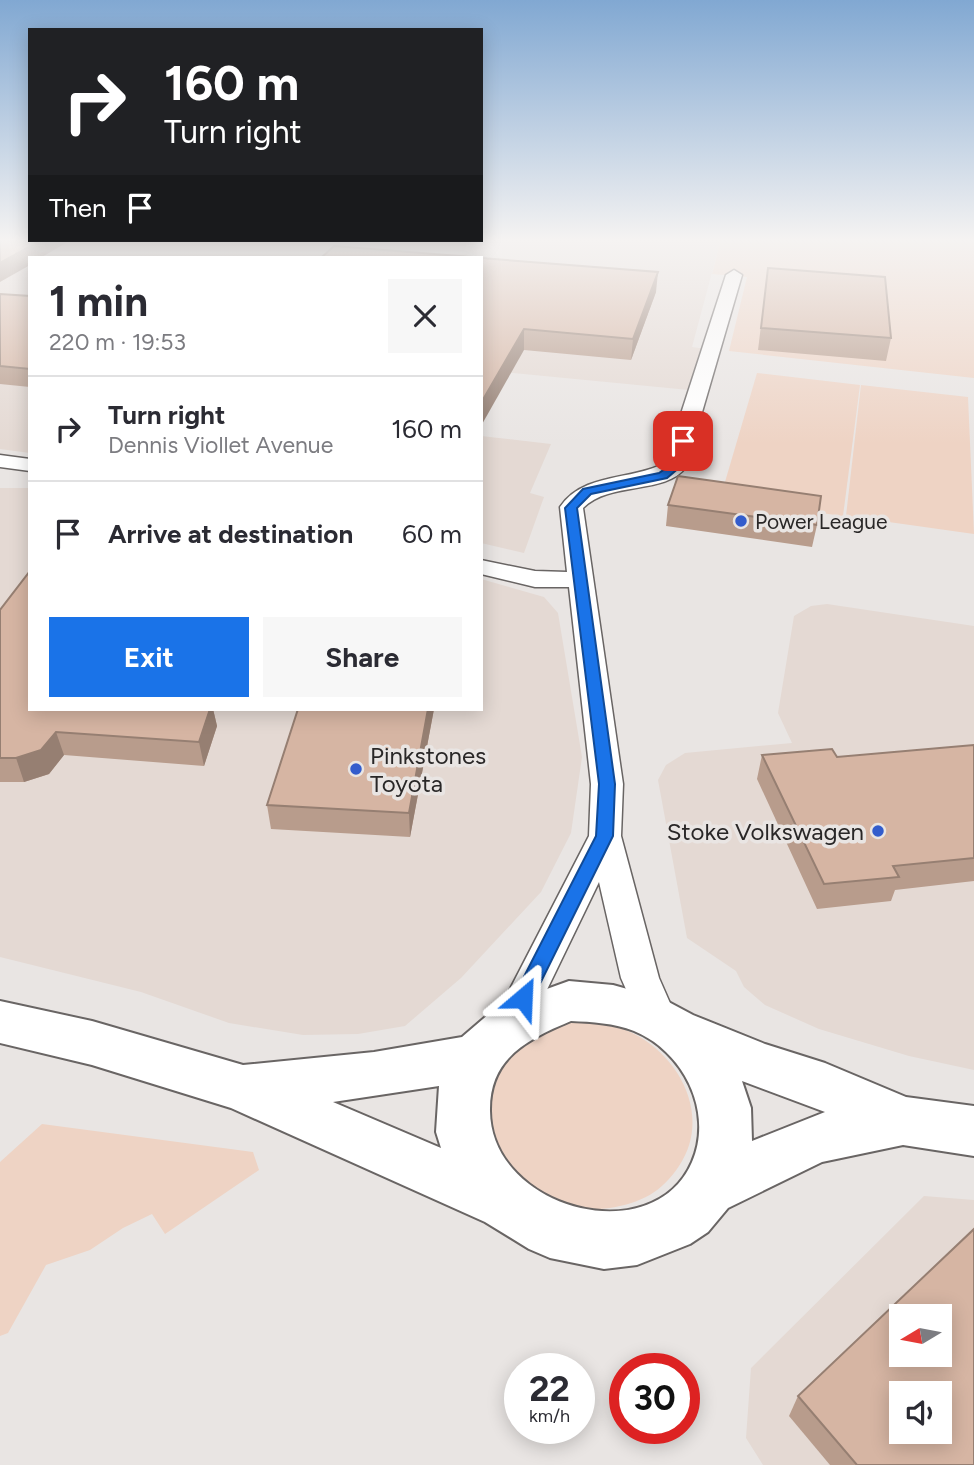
<!DOCTYPE html>
<meta charset="utf-8">
<style>
body{margin:0;font-family:Figtree,sans-serif;background:#f7f7f7;color:#2b2b33;height:100vh;display:flex;flex-direction:column;font-size:26px;white-space:nowrap}
*{box-sizing:border-box;margin:0}
p{font-size:23px;color:#7c7c81}
.icon{flex:none;width:38px;height:38px;fill:none;stroke:currentColor;stroke-width:2;stroke-linecap:round;stroke-linejoin:round}
.map{position:relative;flex:1;overflow:hidden}
.drawer{position:absolute;left:28px;top:256px;width:455px;height:455px;display:flex;flex-direction:column;background:#fff;border-radius:0px;box-shadow:0 4px 18px #0003}
.drawer>*{flex:none}
.banner{position:absolute;left:28px;top:28px;width:455px;height:214px;border-radius:0px;box-shadow:0 4px 18px #0003;background:#202124;color:#fff;overflow:hidden}
.needle{width:46px;rotate:260deg}
.buttons{position:absolute;left:889px;top:1304px;display:grid;gap:14px}
.buttons a{display:grid;place-items:center;width:63px;height:63px;border-radius:0px;background:#fff;box-shadow:0 4px 18px #0003;font-size:35px}
.speed{position:absolute;left:504px;top:1353px;display:flex;gap:14px;font-size:35px;font-weight:700;text-align:center}
.speed>*{display:grid;place-content:center;width:91px;height:91px;border-radius:50%;background:#fff;box-shadow:0 4px 18px #0003;line-height:1}
.speed small{font-size:18px;font-weight:400}
.speed .limit{border:10px solid #d22;background:#fff;color:#111}
.pin{position:absolute;display:grid;place-items:center;width:60px;height:60px;color:#fff;margin:-30px;border-radius:14px;box-shadow:0 4px 10px #0006}
.me{position:absolute;width:77px;margin:-38px;rotate:26deg;stroke-linejoin:round;filter:drop-shadow(0 0 5px #0008)}
.turn{display:flex;align-items:center;gap:24px;height:147px;padding:0 21px;font-size:32px}
.turn .icon{width:91px;height:91px;stroke-width:2.5}
.turn b{display:block;font-size:49px;line-height:60px}
.then{display:flex;align-items:center;height:66px;padding:0 21px;background:#0003;gap:14px;font-size:26px}
.round{display:grid;place-items:center;flex:none;width:74px;height:74px;border-radius:0px;background:#f7f7f7}
.overview{display:flex;align-items:center;justify-content:space-between;height:119px;padding:0 21px}
h1{font-size:42px;font-weight:700;line-height:52px}
.button{display:flex;gap:14px;margin-top:auto;padding:14px 21px}
.button a{flex:1;height:80px;border-radius:0px;background:#1a73e8;color:#fff;font-size:28px;font-weight:700;line-height:80px;text-align:center}
.button a+a{background:#f7f7f7;color:#2b2b33}
ul{padding:0;list-style:none}
li{display:flex;align-items:center;gap:21px;height:105px;padding:0 21px;border-top:2px solid #e1e1e2}
li div{flex:1}
li b{display:block;font-size:26px}
li em{font-style:normal}
.map>svg:first-child{display:block}
.built{fill:#e4d9d3;fill-rule:evenodd}
.green{fill:#eed3c4}
.lines{fill:none;stroke-linecap:round;stroke-linejoin:round}
.minor-casing{stroke:#696564;stroke-width:3}
.secondary-casing{stroke:#696564;stroke-width:4}
.minor{fill:#fff;fill-rule:evenodd}
.secondary{fill:#fff;fill-rule:evenodd}
.wall{fill:#b89c8c}
.shaded-wall{fill:#967f72}
.building{fill:#d6b5a3;stroke:#967f72;stroke-width:2;fill-rule:evenodd}
.route{fill:#1a73e8;stroke:#114b97;stroke-width:2}
.poi-dot{fill:#335ccc;stroke:#e9e5e3;stroke-width:2.5}
.labels{text-anchor:middle;dominant-baseline:central;stroke-width:7;stroke-linejoin:round;paint-order:stroke}
.far-poi-label{font-size:21px;fill:#292727;stroke:#e9e5e3;text-anchor:start}
.poi-label{font-size:24px;fill:#292727;stroke:#e9e5e3;text-anchor:start}
</style>
<div class="map">
<svg width="974" height="1465" viewBox="0 0 974 1465">
<rect width="100%" height="100%" fill="#e9e5e3"/>
<!-- built -->
<g class="built">
<polygon points="0,239 481,240 721,239 692,347 706,349 689,390 481,370 481,257 30,257 30,453 0,449"/>
<polygon points="481,436 551,444 530,493 544,497 524,553 481,543"/>
<polygon points="0,488 30,488 30,709 481,709 481,579 544,597 558,613 582,757 571,833 541,892 461,978 405,1026 358,1034 303,1035 229,1023 141,992 0,957"/>
<polygon points="827,604 974,626 974,1070 909,1056 819,1029 765,1005 744,987 736,971 687,938 658,780 666,765 685,753 792,743 778,713 794,616 811,606"/>
<path d="M924,1196L974,1200V1465H763L746,1438L751,1368ZM901,1316H940V1354H901ZM901,1393H940V1432H901Z"/>
</g>
<!-- green -->
<g class="green">
<polygon points="721,239 974,239 974,378 729,351 747,277 712,274"/>
<polygon points="757,373 860,385 843,516 720,499"/>
<polygon points="861,385 968,397 974,534 846,516"/>
<path d="M566,1022C591,1023 616,1023 638,1036C684,1062 710,1120 679,1166C662,1192 641,1203 610,1208C572,1213 551,1205 522,1182C515,1177 506,1172 501,1166C467,1123 485,1052 535,1031C545,1027 556,1025 566,1022Z"/>
<polygon points="42,1124 253,1152 259,1170 165,1234 152,1214 123,1228 90,1250 46,1265 8,1333 0,1336 0,1162"/>
</g>
<g class="lines">
<!-- minor casing -->
<g class="minor-casing">
<g id="minor">
<path d="M734,270L742,275L686,467C666,495 609,481 583,508L623,784L621,836L659,978L677,1019L672,1030L658,1035L644,1030L621,978L599,882L527,1031L513,1036L499,1031L494,1020L589,836L591,784L569,587H535L481,574V560L535,571L567,572L560,507C584,472 631,481 665,463L726,275Z"/>
<polygon points="0,455 30,459 30,471 0,467"/>
</g>
</g>
<!-- secondary casing -->
<g class="secondary-casing">
<path id="secondary" d="M569,981L613,985L663,999L693,1015L765,1044L825,1063L906,1097L974,1106V1156L903,1145L822,1162L728,1208L708,1232L690,1244L637,1265L604,1269L550,1258L529,1249L485,1222L231,1108L92,1065L0,1043V1001L92,1021L243,1065L374,1052L462,1037L497,1007ZM571,1021C592,1022 614,1023 634,1031C683,1051 714,1111 692,1162C653,1252 491,1209 490,1111C489,1058 528,1039 571,1021ZM742,1081L825,1112L752,1141L751,1108ZM439,1086L436,1132L441,1148L333,1102Z"/>
</g>
<!-- minor -->
<use href="#minor" class="minor"/>
<!-- secondary -->
<use href="#secondary" class="secondary"/>
</g>
<!-- wall -->
<g class="wall">
<polygon points="481,258 656,292 631,360 524,350"/>
<polygon points="768,268 891,338 886,361 758,350"/>
<polygon points="0,294 30,296 30,387 0,384"/>
<polygon points="668,505 817,525 812,547 666,526"/>
<polygon points="0,610 30,709 213,709 217,726 204,766 64,755 49,774 24,782 0,782"/>
<polygon points="434,709 410,837 271,829 267,805"/>
<polygon points="974,745 974,881 895,890 891,901 817,909 757,779 762,755 837,757"/>
<polygon points="798,1396 974,1465 830,1465 789,1416"/>
</g>
<!-- shaded-wall -->
<g class="shaded-wall">
<polygon points="41,240 71,240 42,257 30,257 30,265 0,282 0,263"/>
<polygon points="658,272 656,292 631,360 633,339"/>
<polygon points="524,329 524,350 481,426 481,403"/>
<polygon points="210,709 213,709 217,726 204,766 199,742"/>
<polygon points="428,709 434,709 410,837 409,813"/>
<polygon points="56,732 64,755 49,774 24,782 16,758"/>
</g>
<!-- building -->
<g class="building">
<polygon points="0,239 30,239 30,240 41,240 0,263"/>
<polygon points="334,246 472,257 322,257"/>
<polygon points="481,258 658,272 633,339 524,329 481,403"/>
<polygon points="768,268 885,277 891,338 761,328"/>
<polygon points="0,294 30,296 30,369 0,366"/>
<polygon points="678,476 821,496 817,525 668,505"/>
<polygon points="30,571 30,709 210,709 199,742 56,732 41,750 16,758 0,758 0,610"/>
<polygon points="298,709 428,709 409,813 267,805"/>
<polygon points="974,745 974,858 893,866 899,877 824,884 762,755 832,749 837,757"/>
<path d="M974,1229V1465H857L798,1396ZM901,1316H940V1354H901ZM901,1393H940V1432H901Z"/>
</g>
<!-- sky -->
<linearGradient id="sky" x2="0" y2="1"><stop stop-color="#81a8d2"/><stop offset="0.54" stop-color="#f5f3f2"/><stop offset="1" stop-color="#f5f3f2" stop-opacity="0"/></linearGradient>
<rect width="974" height="444" fill="url(#sky)"/>
<!-- route -->
<polygon class="route" points="683,438 688,441 680,467 667,478 591,494 577,508 615,784 613,836 530,1004 516,1004 513,998 596,836 599,784 565,508 583,489 659,473 669,466 677,441"/>
<!-- markers -->
<g class="poi-dot">
<circle cx="741" cy="521" r="7"/>
<circle cx="356" cy="769" r="7"/>
<circle cx="878" cy="831" r="7"/>
</g>
<g class="labels">
<!-- far-poi labels -->
<g class="far-poi-label">
<text x="755" y="521">Power League</text>
</g>
<!-- poi labels -->
<g class="poi-label">
<text x="370" y="755">Pinkstones<tspan x="370" dy="28">Toyota</tspan></text>
<text x="864" y="831" text-anchor="end">Stoke Volkswagen</text>
</g>
</g>
</svg>
<div class="buttons">
<a><svg class="needle" viewBox="-14 -14 28 28"><path d="M0-13l5 13h-10z" fill="#e53935"/><path d="M0 13l5-13h-10z" fill="#7c7c81"/></svg></a>
<a><svg class="icon" aria-label="sound" viewBox="0 0 24 24"><path d="M4 9h4l5-4v14l-5-4H4zM17 9q2 3 0 6"/></svg></a>
</div>
<div class="speed"><div>22<small>km/h</small></div><div class="limit">30</div></div>
<div class="pin" style="left:683px;top:441px;background:#d93025"><svg class="icon" aria-label="arrive" viewBox="0 0 24 24"><path d="M6 21V4h12l-3 4 3 4H6"/></svg></div>
<svg class="me" style="left:523px;top:998px" viewBox="-20 -20 40 40"><path d="M0-17L14 15 0 8-14 15z" fill="#1a73e8" stroke="#fff" stroke-width="4"/></svg>
<div class="banner">
<div class="turn"><svg class="icon" aria-label="right" viewBox="0 0 24 24"><path d="M7 20v-9h11M14 6l5 5-5 5"/></svg><div><b>160 m</b>Turn right</div></div>
<div class="then">Then<svg class="icon" aria-label="arrive" viewBox="0 0 24 24"><path d="M6 21V4h12l-3 4 3 4H6"/></svg></div>
</div>
<section class="drawer">
<div class="overview"><div><h1>1 min</h1><p>220 m · 19:53</p></div><a class="round"><svg class="icon" aria-label="close" viewBox="0 0 24 24"><path d="M6 6l12 12M18 6L6 18"/></svg></a></div>
<ul>
<li><svg class="icon" aria-label="right" viewBox="0 0 24 24"><path d="M7 20v-9h11M14 6l5 5-5 5"/></svg><div><b>Turn right</b><p>Dennis Viollet Avenue</p></div><em>160 m</em></li>
<li><svg class="icon" aria-label="arrive" viewBox="0 0 24 24"><path d="M6 21V4h12l-3 4 3 4H6"/></svg><div><b>Arrive at destination</b></div><em>60 m</em></li>
</ul>
<div class="button"><a>Exit</a><a>Share</a></div>
</section>
</div>
